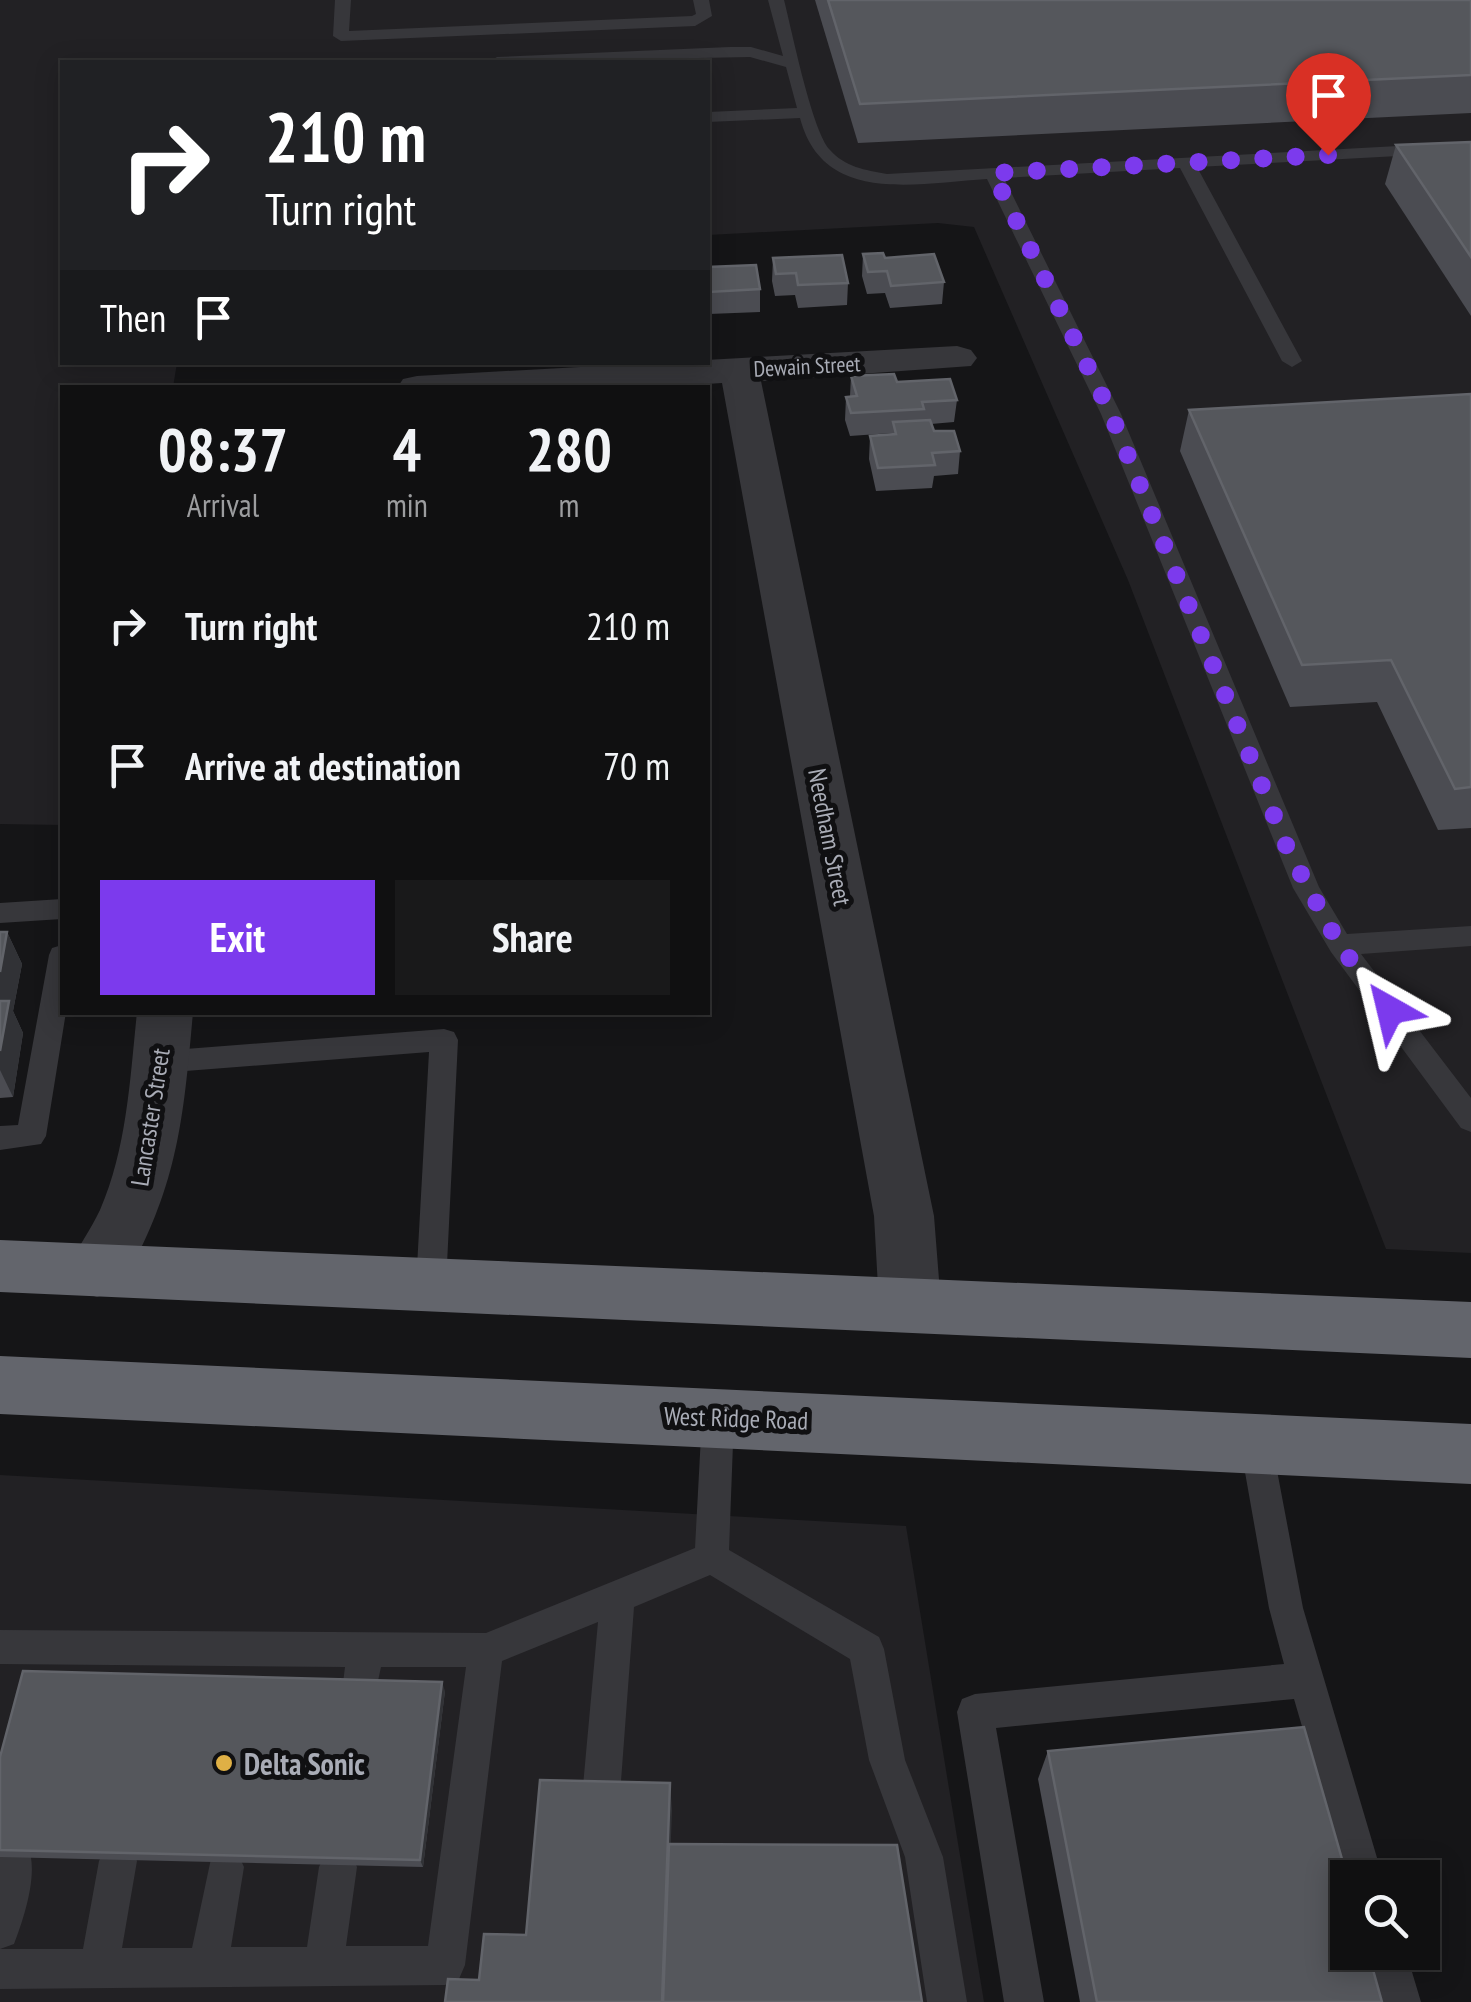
<!DOCTYPE html>
<style>
body{margin:0;font-family:"PT Sans Narrow",sans-serif;background:#19191a;color:#f1f3f6;height:100vh;display:flex;flex-direction:column;font-size:38px;white-space:nowrap}
*{box-sizing:border-box;margin:0}
p{font-size:32px;color:#9c9d9f}
.icon{flex:none;width:55px;height:55px;fill:none;stroke:currentColor;stroke-width:2;stroke-linecap:round;stroke-linejoin:round}
.map{position:relative;flex:1;overflow:hidden}
.details{position:absolute;left:60px;top:385px;width:650px;height:630px;display:flex;flex-direction:column;background:#101011;border-radius:0px;box-shadow:0 5px 25px #0003,0 0 0 2px #303031}
.details>*{flex:none}
.hud{position:absolute;left:60px;top:60px;width:650px;height:305px;border-radius:0px;box-shadow:0 5px 25px #0003,0 0 0 2px #303031;background:#202124;color:#fff;overflow:hidden}
.tools{position:absolute;left:1330px;top:1860px;display:grid;gap:20px}
.tools a{display:grid;place-items:center;width:110px;height:110px;border-radius:0px;background:#101011;box-shadow:0 5px 25px #0003,0 0 0 2px #303031;font-size:50px}
.pin{position:absolute;display:grid;place-items:center;width:85px;height:85px;color:#fff;margin:-102px -42px;border-radius:50% 50% 50% 0;rotate:-45deg;box-shadow:0 0 10px #0007}
.pin .icon{rotate:45deg}
.me{position:absolute;width:110px;margin:-55px;rotate:323deg;stroke-linejoin:round;filter:drop-shadow(0 0 8px #0008)}
.turn{display:flex;align-items:center;gap:35px;height:210px;padding:0 40px;font-size:45px}
.turn .icon{width:130px;height:130px;stroke-width:2.5}
.turn b{display:block;font-size:70px;line-height:85px}
.then{display:flex;align-items:center;height:95px;padding:0 40px;background:#0003;gap:20px;font-size:38px}
.eta{display:flex;justify-content:space-evenly;align-items:center;height:170px;text-align:center}
.eta b{font-size:60px;font-weight:700;line-height:70px}
.cta{display:flex;gap:20px;margin-top:auto;padding:20px 40px}
.cta a{flex:1;height:115px;border-radius:0px;background:#7c3aed;color:#fff;font-size:40px;font-weight:700;line-height:115px;text-align:center}
.cta a+a{background:#19191a;color:#f1f3f6}
ul{padding:0;list-style:none}
li{display:flex;align-items:center;gap:30px;height:140px;padding:0 40px}
li div{flex:1}
li b{display:block;font-size:38px}
li em{font-style:normal}
.map>svg:first-child{display:block}
.built{fill:#222124}
.lines{fill:none;stroke-linecap:round;stroke-linejoin:round}
.lane{fill:#37373b;fill-rule:evenodd}
.street{fill:#37373b;fill-rule:evenodd}
.highway{fill:#63656c;fill-rule:evenodd}
.wall{fill:#4b4c52}
.shaded-wall{fill:#313236}
.building{fill:#55575c;stroke:#62646a;stroke-width:2.5}
.route{stroke:#7c3aed;stroke-width:18;stroke-dasharray:0 32.4}
.poi-dot{fill:#dfb045;stroke:#101012;stroke-width:4}
.labels{text-anchor:middle;dominant-baseline:central;stroke-width:10;stroke-linejoin:round;paint-order:stroke}
.far-street-label{font-size:22px;fill:#a9acb6;stroke:#101012}
.street-label{font-size:25px;fill:#a9acb6;stroke:#101012}
.near-poi-label{font-size:30px;font-weight:bold;fill:#a9acb6;stroke:#101012;text-anchor:start}
</style>
<div class="map">
<svg width="1471" height="2002" viewBox="0 0 1471 2002">
<rect width="100%" height="100%" fill="#151517"/>
<!-- built -->
<g class="built">
<polygon points="0,0 1471,0 1471,1253 1386,1249 1128,580 974,227 938,223 708,235 708,62 62,62 62,362 177,363 173,387 62,388 62,825 0,824"/>
<polygon points="0,1475 906,1526 984,2002 0,2002"/>
</g>
<g class="lines">
<!-- lane -->
<g class="lane">
<polygon points="335,0 351,0 349,31 692,16 696,14 693,0 709,0 712,16 695,26 341,41 333,36"/>
<path d="M768,0H784C792,31 812,131 830,150C845,167 865,170 887,174L1471,142V152L1197,167L1302,361L1292,367L1282,361L1180,168L1004,178L1121,414L1319,887L1347,934L1471,926V946L1361,954L1471,1098V1132L1461,1128L1331,952L1293,888L1101,414L987,179C917,183 823,206 800,118L708,122V112L797,108L786,67L750,57L489,62L497,57L730,47H751L783,56Z"/>
<polygon points="62,899 62,919 0,923 0,903"/>
<polygon points="62,945 62,1012 66,1012 46,1136 41,1144 0,1150 0,1126 18,1125 49,955 52,948"/>
<polygon points="444,1029 454,1032 458,1040 446,1285 442,1294 431,1298 420,1294 416,1285 429,1052 160,1073 150,1070 146,1062 150,1054 160,1051"/>
<path d="M718,1402L730,1407L734,1417L729,1550L879,1637L884,1649L905,1760L943,1857L967,2002H927L905,1857L869,1760L850,1659L710,1575L634,1607L619,1808L613,1821L600,1827L587,1821L581,1808L598,1622L502,1661L465,1965L459,1979L445,1985L0,1989V1850L15,1841L28,1847C39,1872 24,1918 14,1944L0,1949H83L99,1861L105,1848L118,1842L131,1848L137,1861L122,1948H192L212,1854L225,1848L238,1854L244,1867L231,1947H307L319,1867L325,1854L338,1848L351,1854L357,1867L346,1946H428L466,1667H381L373,1704L360,1709L347,1704L342,1691L345,1667L0,1664V1630L486,1633L695,1548L702,1417L706,1407Z"/>
<polygon points="1256,1429 1268,1433 1272,1444 1303,1608 1383,1878 1348,1878 1348,1884 1294,1699 996,1728 1044,2002 1004,2002 957,1712 962,1699 975,1694 1284,1664 1269,1608 1240,1444 1244,1433"/>
<polygon points="1367,1952 1406,1952 1421,2002 1381,2002"/>
</g>
<!-- street -->
<g class="street">
<polygon points="957,346 971,350 977,358 971,366 761,381 934,1216 941,1305 932,1324 910,1332 888,1324 879,1305 874,1216 722,383 641,388 397,388 403,379 417,376"/>
<path d="M137,1012H193C183,1126 177,1189 119,1290L97,1297L75,1290L66,1271C76,1250 90,1231 100,1210C127,1148 130,1079 137,1012Z"/>
</g>
<!-- highway -->
<g class="highway">
<polygon points="0,1240 1471,1302 1471,1358 0,1292"/>
<polygon points="0,1356 1471,1424 1471,1484 0,1414"/>
</g>
</g>
<!-- wall -->
<g class="wall">
<polygon points="815,0 1471,0 1471,113 858,143"/>
<polygon points="1471,142 1471,316 1385,184 1396,145"/>
<polygon points="863,254 885,258 944,282 942,304 890,308 885,293 867,294 862,276"/>
<polygon points="773,258 848,283 847,305 798,308 795,295 775,296 772,281"/>
<polygon points="708,267 760,289 760,312 709,314"/>
<polygon points="851,376 897,382 957,400 954,422 931,424 934,431 960,451 958,474 934,476 932,488 876,491 869,459 870,436 892,434 892,433 850,436 845,420 846,397 850,396"/>
<polygon points="1471,394 1471,828 1438,830 1377,702 1290,707 1180,451 1189,410"/>
<polygon points="0,932 7,932 22,964 13,1011 23,1033 13,1097 0,1098"/>
<polygon points="445,1691 423,1867 0,1857 0,1757"/>
<polygon points="1048,1751 1382,2002 1080,2002 1038,1779"/>
</g>
<!-- shaded-wall -->
<g class="shaded-wall">
<polygon points="7,932 22,964 13,1011 23,1033 13,1097 0,1070 0,972"/>
<polygon points="442,1682 445,1691 423,1867 420,1860"/>
<polygon points="670,1783 672,1810 665,2002 662,2002"/>
</g>
<!-- building -->
<g class="building">
<polygon points="828,0 1471,0 1471,75 860,104"/>
<polygon points="1471,142 1471,257 1396,145"/>
<polygon points="883,253 885,258 934,254 944,282 891,286 887,271 868,272 863,254"/>
<polygon points="842,255 848,283 798,285 796,273 776,274 773,258"/>
<polygon points="756,265 760,289 709,292 708,267"/>
<polygon points="894,374 897,382 950,379 957,400 922,402 924,409 851,413 846,397 857,396 851,376"/>
<polygon points="1471,394 1471,787 1455,789 1391,660 1302,665 1189,410"/>
<polygon points="930,420 934,431 954,431 960,451 932,453 935,465 878,468 870,436 896,434 893,422"/>
<polygon points="0,932 7,932 0,972"/>
<polygon points="0,1001 9,1001 0,1051"/>
<polygon points="23,1671 442,1682 420,1860 0,1850 0,1757"/>
<polygon points="1304,1727 1348,1880 1348,1952 1368,1952 1382,2002 1097,2002 1048,1751"/>
<polygon points="540,1780 670,1783 662,2002 445,2002 448,1979 479,1980 484,1934 526,1935"/>
<polygon points="669,1844 897,1845 922,2002 663,2002"/>
</g>
<g class="lines">
<!-- route -->
<polyline class="route" points="1328,155 993,173 1111,414 1288,850 1340,946 1390,1010"/>
</g>
<!-- markers -->
<circle class="poi-dot" cx="224" cy="1763" r="10"/>
<g class="labels">
<!-- far-street labels -->
<g class="far-street-label">
<text transform="translate(807 366) rotate(-3)">Dewain Street</text>
</g>
<!-- street labels -->
<g class="street-label">
<text transform="translate(830 837) rotate(79)">Needham Street</text>
<text transform="translate(150 1117) rotate(-81)">Lancaster Street</text>
<text transform="translate(736 1418) rotate(2)">West Ridge Road</text>
</g>
<!-- near-poi labels -->
<g class="near-poi-label">
<text x="244" y="1763">Delta Sonic</text>
</g>
</g>
</svg>
<div class="tools">
<a><svg class="icon" aria-label="search" viewBox="0 0 24 24"><circle cx="10" cy="10" r="6"/><path d="M15 15l6 6"/></svg></a>
</div>
<div class="pin" style="left:1328px;top:155px;background:#d93025"><svg class="icon" aria-label="arrive" viewBox="0 0 24 24"><path d="M6 21V4h12l-3 4 3 4H6"/></svg></div>
<svg class="me" style="left:1390px;top:1010px" viewBox="-20 -20 40 40"><path d="M0-17L14 15 0 8-14 15z" fill="#7c3aed" stroke="#fff" stroke-width="4"/></svg>
<div class="hud">
<div class="turn"><svg class="icon" aria-label="right" viewBox="0 0 24 24"><path d="M7 20v-9h11M14 6l5 5-5 5"/></svg><div><b>210 m</b>Turn right</div></div>
<div class="then">Then<svg class="icon" aria-label="arrive" viewBox="0 0 24 24"><path d="M6 21V4h12l-3 4 3 4H6"/></svg></div>
</div>
<section class="details">
<div class="eta">
<div><b>08:37</b><p>Arrival</p></div>
<div><b>4</b><p>min</p></div>
<div><b>280</b><p>m</p></div>
</div>
<ul>
<li><svg class="icon" aria-label="right" viewBox="0 0 24 24"><path d="M7 20v-9h11M14 6l5 5-5 5"/></svg><div><b>Turn right</b></div><em>210 m</em></li>
<li><svg class="icon" aria-label="arrive" viewBox="0 0 24 24"><path d="M6 21V4h12l-3 4 3 4H6"/></svg><div><b>Arrive at destination</b></div><em>70 m</em></li>
</ul>
<div class="cta"><a>Exit</a><a>Share</a></div>
</section>
</div>
